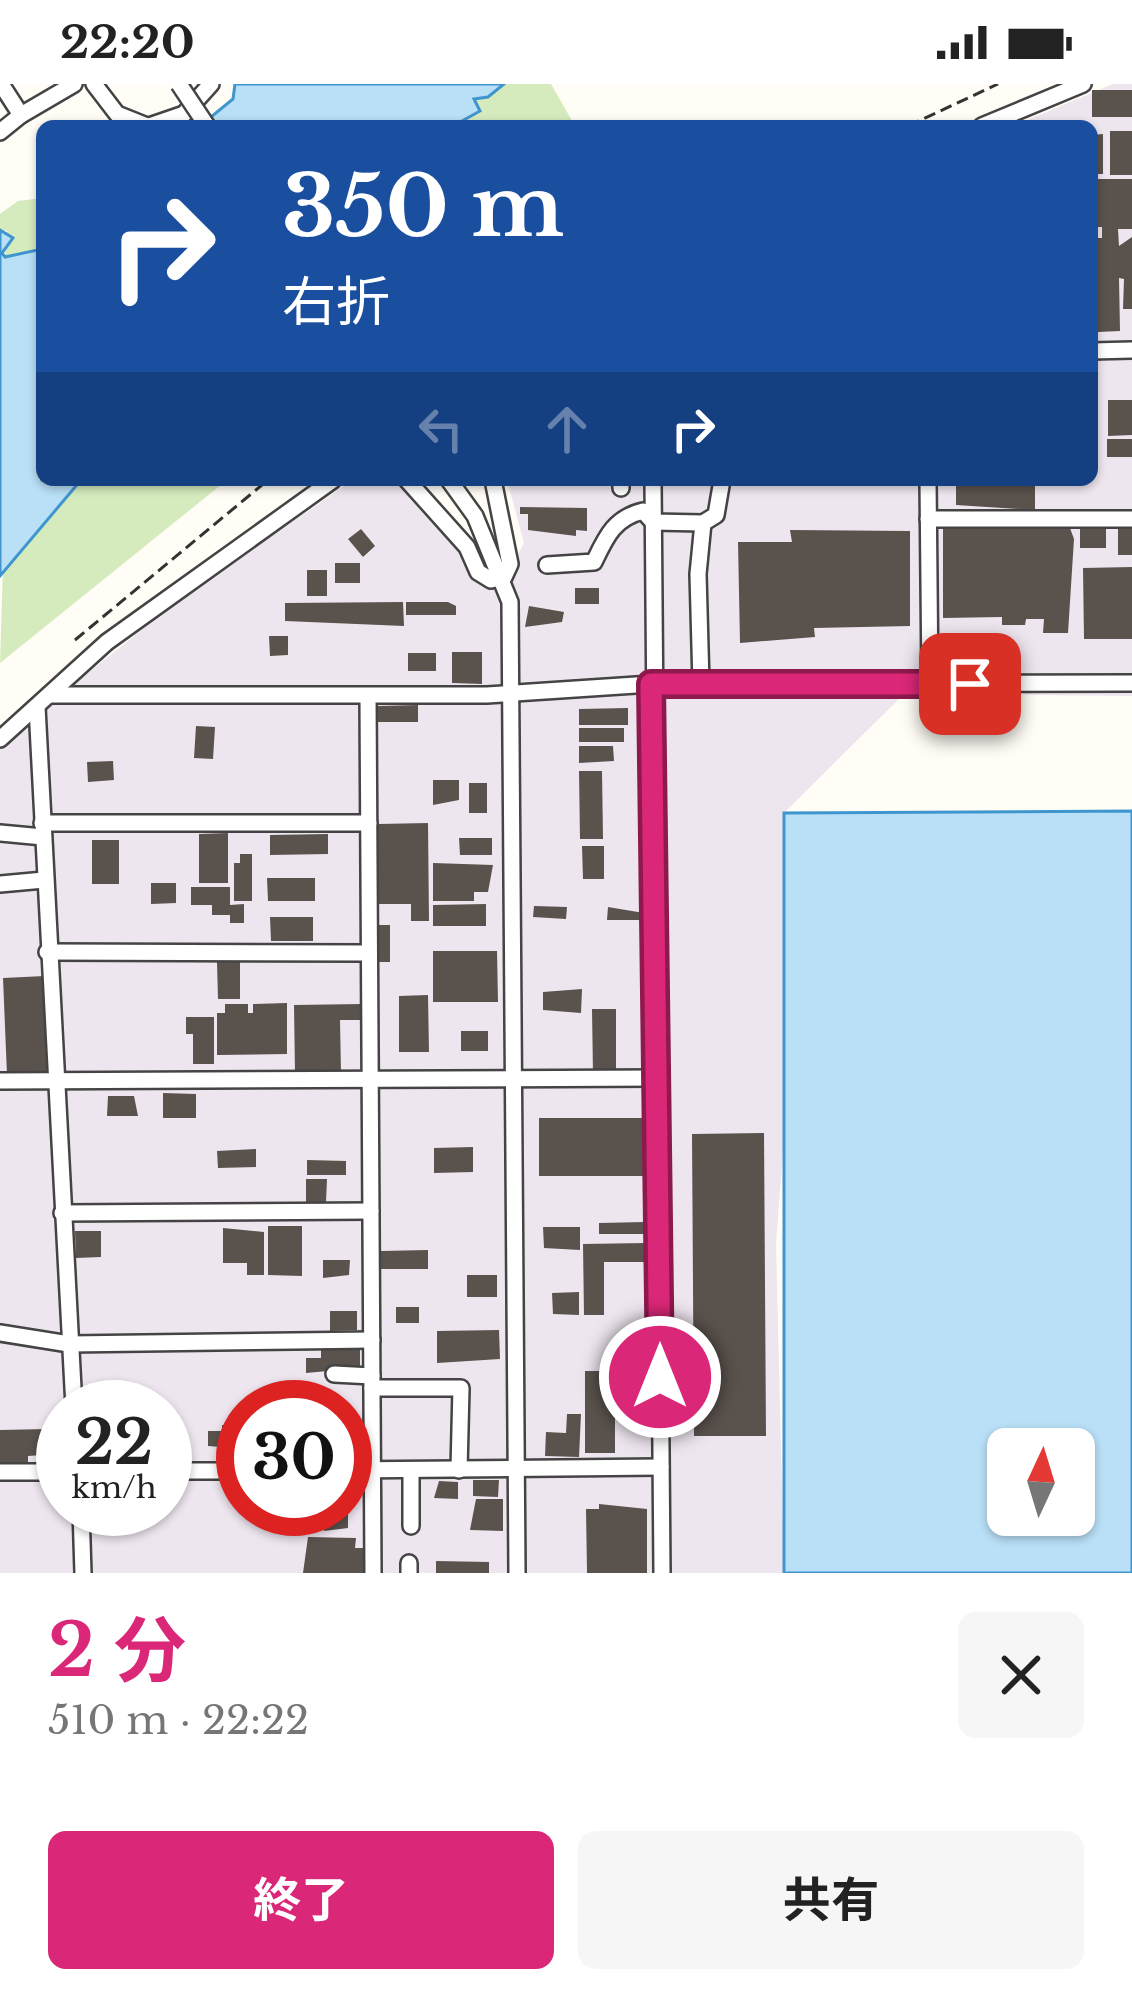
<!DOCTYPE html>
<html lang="ja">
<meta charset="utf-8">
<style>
body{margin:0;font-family:"Libre Baskerville","Noto Sans JP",serif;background:#f6f6f6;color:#222;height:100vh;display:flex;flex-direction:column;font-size:45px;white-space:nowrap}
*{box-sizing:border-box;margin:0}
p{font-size:39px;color:#767676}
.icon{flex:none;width:66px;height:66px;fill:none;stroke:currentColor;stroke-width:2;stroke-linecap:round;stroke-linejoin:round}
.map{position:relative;height:1489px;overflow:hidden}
.drawer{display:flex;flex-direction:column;background:#fff;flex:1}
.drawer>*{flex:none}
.hud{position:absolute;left:36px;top:36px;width:1062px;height:366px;border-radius:18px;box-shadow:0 3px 9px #0004;background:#1a4fa0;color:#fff;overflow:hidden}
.needle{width:78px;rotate:4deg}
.tools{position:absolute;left:987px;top:1344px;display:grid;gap:24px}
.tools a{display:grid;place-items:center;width:108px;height:108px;border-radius:18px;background:#fff;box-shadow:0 3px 9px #0004;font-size:60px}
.speed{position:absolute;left:36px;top:1296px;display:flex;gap:24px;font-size:60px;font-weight:700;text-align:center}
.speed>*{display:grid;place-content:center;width:156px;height:156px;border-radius:50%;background:#fff;box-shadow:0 3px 9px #0004;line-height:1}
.speed small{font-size:30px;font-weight:400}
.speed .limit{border:18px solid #d22;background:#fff;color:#111}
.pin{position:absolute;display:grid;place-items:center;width:102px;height:102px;color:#fff;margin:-51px;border-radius:24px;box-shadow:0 6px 18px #0006}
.me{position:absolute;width:132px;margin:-66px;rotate:0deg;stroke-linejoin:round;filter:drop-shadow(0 0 9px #0008)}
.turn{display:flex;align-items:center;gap:42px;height:252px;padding:0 48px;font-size:54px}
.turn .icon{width:156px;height:156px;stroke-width:2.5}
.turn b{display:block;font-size:84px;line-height:102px}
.lanes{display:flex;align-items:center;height:114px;padding:0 48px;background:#0003;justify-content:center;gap:60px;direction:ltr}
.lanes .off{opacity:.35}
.round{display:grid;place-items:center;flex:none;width:126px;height:126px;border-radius:18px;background:#f6f6f6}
.head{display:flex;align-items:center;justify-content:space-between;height:204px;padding:0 48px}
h1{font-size:72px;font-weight:700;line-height:90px;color:#db2777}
.action{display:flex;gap:24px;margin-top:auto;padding:24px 48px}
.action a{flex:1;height:138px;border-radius:18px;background:#db2777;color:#fff;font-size:48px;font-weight:700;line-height:138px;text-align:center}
.action a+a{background:#f6f6f6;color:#222}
.status{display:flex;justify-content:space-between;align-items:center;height:84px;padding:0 60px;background:#fff;direction:ltr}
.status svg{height:33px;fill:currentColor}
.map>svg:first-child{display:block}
.industrial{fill:#eee6ef;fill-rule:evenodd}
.green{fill:#d5ebbd}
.water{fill:#b9e0f7;stroke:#3f96cf;stroke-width:3;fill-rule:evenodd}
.building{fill:#5a524d}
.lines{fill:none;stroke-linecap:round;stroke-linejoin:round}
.minor-casing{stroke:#444;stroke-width:20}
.path{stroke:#333;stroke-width:3;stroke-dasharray:12 6;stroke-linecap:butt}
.minor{stroke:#fff;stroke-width:15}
.minor-bridge-casing{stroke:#444;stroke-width:20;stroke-linecap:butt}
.minor-bridge{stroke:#fff;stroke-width:15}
.route-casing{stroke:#8e194d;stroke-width:30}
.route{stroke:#db2777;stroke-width:21}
</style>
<div class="status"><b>22:20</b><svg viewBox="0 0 49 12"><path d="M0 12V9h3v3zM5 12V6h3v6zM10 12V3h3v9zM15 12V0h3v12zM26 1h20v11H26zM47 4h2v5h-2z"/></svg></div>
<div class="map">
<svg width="1132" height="1489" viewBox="0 0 1132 1489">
<rect width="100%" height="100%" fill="#fffdf5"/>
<!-- industrial -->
<path class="industrial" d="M1113,0H1132V612L1028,611L922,592L784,729L785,1041L776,1159L784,1489H0V659L182,514L353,396H396L497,509L524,459L507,396H1092V42H1013ZM63,1323H165V1425H63ZM243,1323H345V1425H243Z"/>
<!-- green -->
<g class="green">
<polygon points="504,0 551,0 575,42 453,42 471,32 473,15 488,13"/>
<polygon points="42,114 42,165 5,174 7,147 0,146 0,130 18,117"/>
<polygon points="82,396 227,396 0,579 3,484"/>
</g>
<!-- water -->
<g class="water">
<polygon points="235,0 504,0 488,13 474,15 480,27 453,42 200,42 233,15"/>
<polygon points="0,146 13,154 2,169 5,173 42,165 42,396 81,396 0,492"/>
<path d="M1132,727V1489H784V729ZM1074,1365V1431H1008V1365Z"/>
</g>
<!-- building -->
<g class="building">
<rect x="1092" y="6" width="40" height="27"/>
<rect x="1110" y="47" width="22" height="44"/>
<polygon points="1103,50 1103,90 1092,90 1092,51"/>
<polygon points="1092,95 1132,95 1132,145 1118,145 1119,162 1132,153 1132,225 1123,225 1124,195 1119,194 1120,247 1098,248 1098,257 1092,257 1092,154 1102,154 1102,143 1092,143"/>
<polygon points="1108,316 1132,316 1132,351 1108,352"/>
<rect x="1107" y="355" width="25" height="18"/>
<polygon points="956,396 1035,396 1035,426 956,421"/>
<polygon points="520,423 587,424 587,447 576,446 576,452 528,446 528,430 520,430"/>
<polygon points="1070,444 1074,455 1068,549 1043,549 1044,535 1026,535 1025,541 1002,541 1002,533 943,534 943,445"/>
<polygon points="361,445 375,462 363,473 348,455"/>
<rect x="1080" y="445" width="26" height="19"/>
<rect x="1118" y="445" width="14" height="26"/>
<polygon points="790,446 910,447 910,542 814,544 815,553 740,559 738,458 792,458"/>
<rect x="335" y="479" width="25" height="20"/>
<polygon points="1132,483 1132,555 1084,555 1083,484"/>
<rect x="307" y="486" width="20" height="26"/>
<rect x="575" y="504" width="24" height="16"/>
<polygon points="403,518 404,542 285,537 285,519"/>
<polygon points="406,518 448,518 456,522 456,531 406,531"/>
<polygon points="529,522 564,528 562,538 525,543"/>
<polygon points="956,551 956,576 937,576 936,552"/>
<polygon points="269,552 288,552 288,571 270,572"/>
<polygon points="452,568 482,568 482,600 452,599"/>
<rect x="408" y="569" width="28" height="18"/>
<polygon points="418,621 418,638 378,638 378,622"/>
<polygon points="628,624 628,641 579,641 579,625"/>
<polygon points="196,642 215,643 213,675 194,674"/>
<rect x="579" y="644" width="45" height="14"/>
<polygon points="579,662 613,662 614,677 579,679"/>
<polygon points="113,677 114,696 88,698 87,678"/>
<polygon points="579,687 602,687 603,755 580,755"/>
<polygon points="433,696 459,696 459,716 433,721"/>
<rect x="469" y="699" width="18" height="30"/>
<polygon points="428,739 429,837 411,837 411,820 378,820 378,740"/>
<polygon points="228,749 228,799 199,799 199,750"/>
<polygon points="328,750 328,770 270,771 270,751"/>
<polygon points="459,754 492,754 492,771 460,771"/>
<rect x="92" y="756" width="27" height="44"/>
<polygon points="582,762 604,762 604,795 583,795"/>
<polygon points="240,770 252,770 252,817 234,817 234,779 240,779"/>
<polygon points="433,779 493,781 488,808 474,808 474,817 433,817"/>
<polygon points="267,794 315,794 315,817 268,817"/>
<polygon points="151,799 176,799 176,819 151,820"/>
<polygon points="191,803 230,803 230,821 244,820 244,839 230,839 230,831 212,831 212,821 191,821"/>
<polygon points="486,820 486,842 433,842 433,821"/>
<polygon points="534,822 567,823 566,835 533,833"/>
<polygon points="608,823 644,829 643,836 607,836"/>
<polygon points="270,833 313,833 313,857 271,857"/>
<polygon points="377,841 390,841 390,878 378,878"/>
<polygon points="433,867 497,867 498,918 433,918"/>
<polygon points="217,878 240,878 240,915 218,915"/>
<polygon points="45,892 49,989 7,991 3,894"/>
<polygon points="582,905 581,929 543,926 543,908"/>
<polygon points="428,911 429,968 399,968 399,912"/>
<polygon points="287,919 287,970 217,971 217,929 225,929 225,920 248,920 248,929 253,929 253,920"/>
<polygon points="362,920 362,936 340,936 341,989 295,989 294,921"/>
<polygon points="592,925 616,925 616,990 593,990"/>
<polygon points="186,933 214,933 214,980 193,980 193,950 186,950"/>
<rect x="461" y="947" width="27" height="20"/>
<polygon points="163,1009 196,1010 196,1034 163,1034"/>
<polygon points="108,1012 134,1012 138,1032 107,1032"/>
<rect x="539" y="1034" width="113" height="58"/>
<polygon points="764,1049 766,1352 694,1352 692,1050"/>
<polygon points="473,1063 473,1088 434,1089 434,1064"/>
<polygon points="256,1065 256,1083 218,1084 217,1067"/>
<polygon points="307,1076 346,1077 346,1091 307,1091"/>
<polygon points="306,1095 327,1095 326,1118 306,1118"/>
<polygon points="645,1138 645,1150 599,1150 599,1139"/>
<polygon points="268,1142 302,1142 302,1192 268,1191"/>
<polygon points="543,1143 580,1143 580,1166 544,1164"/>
<polygon points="223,1144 264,1148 264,1191 247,1191 247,1179 223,1179"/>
<polygon points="75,1147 101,1147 101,1173 76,1174"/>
<polygon points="646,1159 647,1178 604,1178 604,1231 584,1231 583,1160"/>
<polygon points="428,1166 428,1185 381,1185 381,1167"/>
<polygon points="323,1176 350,1176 349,1191 323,1194"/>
<rect x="467" y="1191" width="30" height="22"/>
<polygon points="579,1208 579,1231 553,1230 552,1209"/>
<rect x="396" y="1223" width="23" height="16"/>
<polygon points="330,1227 357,1227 357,1246 330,1247"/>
<polygon points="499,1246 500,1275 437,1279 437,1247"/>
<polygon points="321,1264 360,1264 360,1284 306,1289 306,1274 321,1274"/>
<rect x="585" y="1287" width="30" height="82"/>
<polygon points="306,1302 316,1302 316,1311 339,1310 339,1323 306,1321"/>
<polygon points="567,1330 581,1330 579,1373 545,1372 546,1348 566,1349"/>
<polygon points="222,1341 235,1342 234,1364 208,1362 208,1347 222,1347"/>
<polygon points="47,1345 42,1371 28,1372 28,1380 0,1382 0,1346"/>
<polygon points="473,1396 499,1396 498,1413 473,1412"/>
<polygon points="439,1397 458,1398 458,1415 434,1414"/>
<polygon points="476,1415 503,1415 503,1447 470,1446"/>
<polygon points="599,1420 647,1425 647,1489 587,1489 586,1425 599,1425"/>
<polygon points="325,1425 348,1425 348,1444 324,1447"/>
<polygon points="308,1453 356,1454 355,1464 363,1464 363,1489 303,1489"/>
<polygon points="436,1477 489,1478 489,1489 436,1489"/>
</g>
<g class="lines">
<!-- minor casing -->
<g class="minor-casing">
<g id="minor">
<polyline points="94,0 117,30 147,42"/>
<polyline points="21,31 74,0"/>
<polyline points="149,42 184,30 211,0"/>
<polyline points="982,42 1083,0"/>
<polyline points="0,48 21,31 1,0"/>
<polyline points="1092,267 1132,266"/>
<polyline points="407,396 467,463 478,488 491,496 504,493 510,480 493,396"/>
<polyline points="449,396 475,432 510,518 517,1489"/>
<polyline points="653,396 662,1489"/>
<polyline points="928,396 930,600"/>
<polyline points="621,404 621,396"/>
<polyline points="928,435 1132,435"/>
<path d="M547,481L594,478C606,453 614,434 643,427L653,438L703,439L716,431L722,396"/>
<polyline points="701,600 698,490 703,439"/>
<polyline points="49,611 487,611 651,600 1132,599"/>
<polyline points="368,612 373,1489"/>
<polyline points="37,623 74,1323"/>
<polyline points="0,655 107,558 333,396"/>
<polyline points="42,739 369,739"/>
<polyline points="0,749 43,753"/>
<polyline points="0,800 44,796"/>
<polyline points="47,868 369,869"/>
<polyline points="0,997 659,994"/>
<polyline points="62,1129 371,1127"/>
<polyline points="0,1249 69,1260 372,1256"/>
<polyline points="334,1290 372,1292"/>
<polyline points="372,1304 461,1304 459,1386"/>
<polyline points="345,1386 661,1383"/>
<polyline points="411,1386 411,1442"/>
<polyline points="165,1387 243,1387"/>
<polyline points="0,1388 63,1388"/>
<polyline points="81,1425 83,1489"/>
<polyline points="409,1479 409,1489"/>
</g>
</g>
<!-- path -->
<g class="path">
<polyline points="908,42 998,0"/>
<polyline points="75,556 268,396"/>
</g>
<!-- minor -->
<use href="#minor" class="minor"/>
<!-- minor-bridge casing -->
<g class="minor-bridge-casing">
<polyline id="minor-bridge" points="179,0 207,42"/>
</g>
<!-- minor-bridge -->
<use href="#minor-bridge" class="minor-bridge"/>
</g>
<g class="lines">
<!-- route casing -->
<g class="route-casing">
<polyline id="route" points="660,1293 651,600 970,600"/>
</g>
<!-- route -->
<use href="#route" class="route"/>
</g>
</svg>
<div class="tools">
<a><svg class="needle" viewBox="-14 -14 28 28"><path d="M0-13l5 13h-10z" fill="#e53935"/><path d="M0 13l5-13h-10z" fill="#767676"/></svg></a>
</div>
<div class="speed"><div>22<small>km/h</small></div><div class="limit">30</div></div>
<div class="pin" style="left:970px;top:600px;background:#d93025"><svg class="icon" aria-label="arrive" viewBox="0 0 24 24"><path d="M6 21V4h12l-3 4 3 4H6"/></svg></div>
<svg class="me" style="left:660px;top:1293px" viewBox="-20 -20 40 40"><circle r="17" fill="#db2777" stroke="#fff" stroke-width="3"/><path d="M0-11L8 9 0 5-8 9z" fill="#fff"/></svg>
<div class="hud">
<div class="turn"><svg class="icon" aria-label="right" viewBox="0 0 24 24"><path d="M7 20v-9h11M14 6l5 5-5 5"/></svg><div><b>350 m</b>右折</div></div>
<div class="lanes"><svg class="icon off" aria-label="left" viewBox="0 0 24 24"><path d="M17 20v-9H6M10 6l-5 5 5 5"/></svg><svg class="icon off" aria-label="ahead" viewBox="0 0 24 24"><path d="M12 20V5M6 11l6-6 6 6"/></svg><svg class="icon" aria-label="right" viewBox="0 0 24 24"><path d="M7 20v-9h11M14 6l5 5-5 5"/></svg></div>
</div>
</div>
<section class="drawer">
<div class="head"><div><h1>2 分</h1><p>510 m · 22:22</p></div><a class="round"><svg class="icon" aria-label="close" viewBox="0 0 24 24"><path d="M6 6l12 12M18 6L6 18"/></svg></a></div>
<div class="action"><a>終了</a><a>共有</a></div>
</section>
